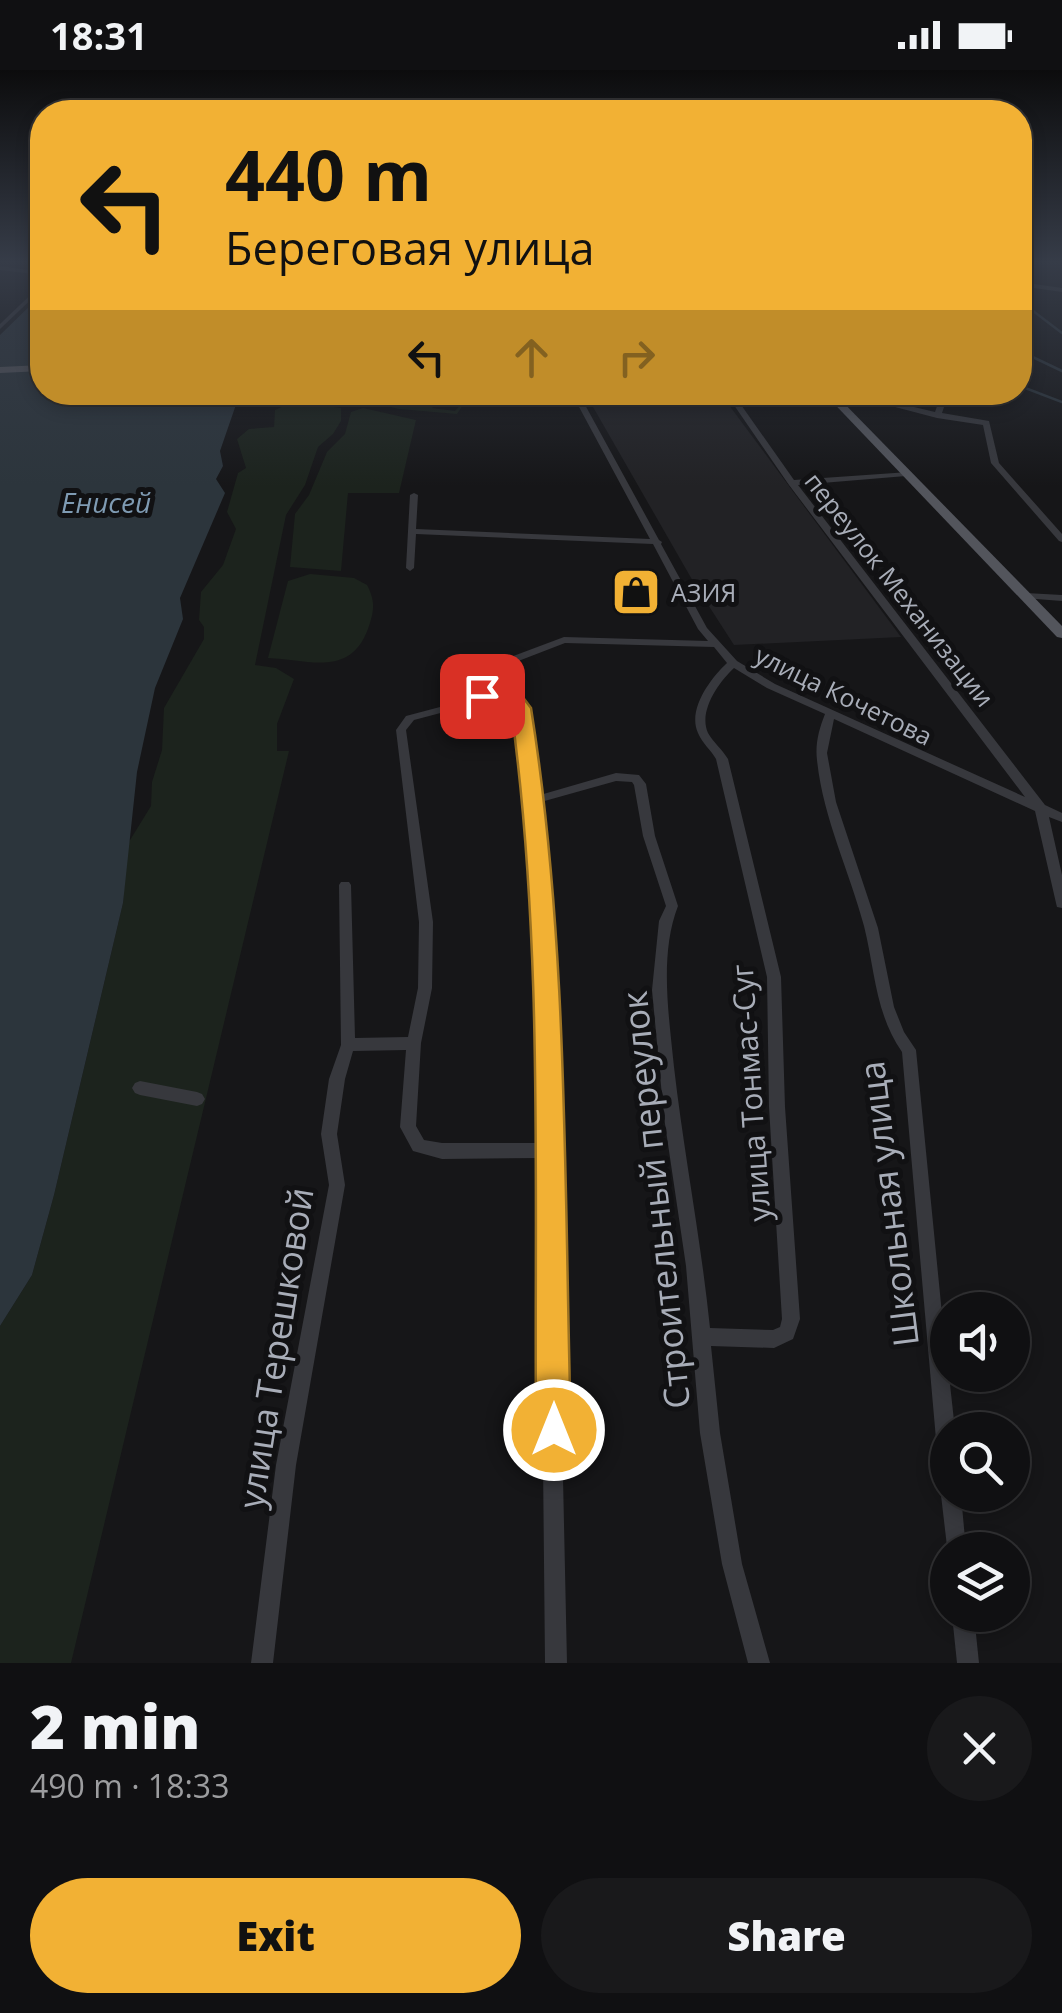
<!DOCTYPE html>
<meta charset="utf-8">
<style>
body{margin:0;font-family:"Open Sans",sans-serif;background:#19191b;color:#f1f3f6;height:100vh;display:flex;flex-direction:column;font-size:38px;white-space:nowrap}
*{box-sizing:border-box;margin:0}
p{font-size:32px;color:#9c9d9f}
.icon{flex:none;width:55px;height:55px;fill:none;stroke:currentColor;stroke-width:2;stroke-linecap:round;stroke-linejoin:round}
.map{position:relative;height:1593px;overflow:hidden}
.drawer{display:flex;flex-direction:column;background:#101012;flex:1}
.drawer>*{flex:none}
.top-card{position:absolute;left:30px;top:30px;width:1002px;height:305px;border-radius:40px;box-shadow:0 5px 15px #0003,0 0 0 2px #303032;background:#f2b134;color:#111;overflow:hidden}
.buttons{position:absolute;left:930px;top:1222px;display:grid;gap:20px}
.buttons a{display:grid;place-items:center;width:100px;height:100px;border-radius:50%;background:#101012;box-shadow:0 5px 15px #0003,0 0 0 2px #303032;font-size:50px}
.pin{position:absolute;display:grid;place-items:center;width:85px;height:85px;color:#fff;margin:-42px;border-radius:20px;box-shadow:0 5px 15px #0006}
.me{position:absolute;width:110px;margin:-55px;rotate:0deg;stroke-linejoin:round;filter:drop-shadow(0 0 8px #0008)}
.turn{display:flex;align-items:center;gap:35px;height:210px;padding:0 30px;font-size:45px}
.turn .icon{width:130px;height:130px;stroke-width:2.5}
.turn b{display:block;font-size:70px;line-height:85px}
.lanes{display:flex;align-items:center;height:95px;padding:0 30px;background:#0003;justify-content:center;gap:50px;direction:ltr}
.lanes .off{opacity:.35}
.round{display:grid;place-items:center;flex:none;width:105px;height:105px;border-radius:52px;background:#19191b}
.head{display:flex;align-items:center;justify-content:space-between;height:170px;padding:0 30px}
h1{font-size:60px;font-weight:800;line-height:75px}
.cta{display:flex;gap:20px;margin-top:auto;padding:20px 30px}
.cta a{flex:1;height:115px;border-radius:60px;background:#f2b134;color:#111;font-size:40px;font-weight:800;line-height:115px;text-align:center}
.cta a+a{background:#19191b;color:#f1f3f6}
.status{display:flex;justify-content:space-between;align-items:center;height:70px;padding:0 50px;background:#101012;direction:ltr}
.status svg{height:28px;fill:currentColor}
.map>svg:first-child{display:block}
.built{fill:#222225}
.green{fill:#1c231d}
.water{fill:#2c353c}
.lines{fill:none;stroke-linecap:round;stroke-linejoin:round}
.stream{stroke:#2c353c;stroke-width:2.5}
.minor{fill:#37383d;fill-rule:evenodd}
.major{fill:#53555c;fill-rule:evenodd}
.route{fill:#f2b134;stroke:#9d7322;stroke-width:2.5}
.labels{text-anchor:middle;dominant-baseline:central;stroke-width:10;stroke-linejoin:round;paint-order:stroke}
.far-street-label{font-size:25px;fill:#a8adb8;stroke:#111113}
.far-poi-label{font-size:25px;fill:#a8adb8;stroke:#111113;text-anchor:start}
.far-water-label{font-size:28px;font-style:italic;fill:#7f9bb3;stroke:#111113}
.street-label{font-size:30px;fill:#a8adb8;stroke:#111113}
.near-street-label{font-size:35px;fill:#a8adb8;stroke:#111113}
</style>
<div class="status"><b>18:31</b><svg viewBox="0 0 49 12"><path d="M0 12V9h3v3zM5 12V6h3v6zM10 12V3h3v9zM15 12V0h3v12zM26 1h20v11H26zM47 4h2v5h-2z"/></svg></div>
<div class="map">
<svg width="1062" height="1593" viewBox="0 0 1062 1593">
<rect width="100%" height="100%" fill="#161618"/>
<!-- built -->
<polygon class="built" points="585,323 720,323 901,567 734,575 694,513"/>
<!-- green -->
<g class="green">
<polygon points="285,323 444,323 432,338 455,341 471,323 457,344 399,339 351,328 296,329"/>
<polygon points="309,333 341,338 341,351 333,364 318,377 305,415 286,445 255,595 276,598 294,609 277,654 277,681 289,681 71,1593 0,1593 0,1256 32,1205 54,1125 123,833 127,775 151,736 152,712 162,680 164,638 204,569 204,557 199,550 201,522 223,495 236,459 227,442 238,403 246,398 237,369 249,359 274,357 275,340 288,334"/>
<polygon points="363,338 416,350 399,423 348,423 341,501 290,497 295,444 309,425 327,382 345,364 351,342"/>
<path d="M310,504L354,508L367,515C376,532 374,542 368,559C350,607 310,590 268,588L288,511Z"/>
</g>
<!-- water -->
<polygon class="water" points="42,224 42,322 240,323 220,381 223,396 216,409 225,423 180,528 183,549 155,618 137,702 123,833 54,1125 32,1205 0,1256 0,265"/>
<g class="lines">
<!-- stream -->
<g class="stream">
<polyline points="1020,231 1062,263"/>
<polyline points="1020,281 1062,301"/>
<polyline points="1020,316 1062,332"/>
</g>
<!-- minor -->
<g class="minor">
<polygon points="0,196 42,202 42,205 0,200"/>
<polygon points="1020,212 1062,218 1062,222 1020,216"/>
<polygon points="42,214 42,219 0,259 0,254"/>
<path d="M571,322H578L659,470L662,472L661,474L707,558L737,591L775,614L1025,727L789,415L725,322H732L794,410L909,402L910,404L906,406L798,415L1045,735L1062,743V752L1049,747L1062,805V838L1057,837L1056,833L1035,741L834,649L827,683L836,732L878,858L894,937L904,962L916,980L948,1305H949L955,1360H948V1402L941,1399L938,1392L902,982C875,943 875,900 864,856C849,800 823,748 817,690C815,674 819,659 825,644L767,618L734,598C719,612 698,641 708,663C713,672 722,679 728,689L781,907L785,1037L800,1249L793,1269L774,1278L711,1276L720,1363L742,1494L770,1593H748L722,1494L700,1363L686,1196L664,1047L652,920L659,851L666,836L643,766L634,715L632,712L616,711L541,732L553,920L556,1076L558,1080L556,1084L567,1593H545L540,1088L442,1089L413,1081L400,1057L406,980L353,981L345,1009L337,1064L345,1115L296,1395L273,1593H251L276,1395L329,1115L321,1064L329,1009L341,975L339,815L341,812H349L351,815L355,968L408,967L418,918L419,852L396,660L406,646L474,628L492,594L564,567L708,571L698,559L653,474L416,464L414,498L410,501L406,498L410,425L414,423L418,425L416,459L650,469ZM565,573L714,577L727,593C711,608 687,639 698,663C702,673 711,680 716,689L767,907L769,1037L782,1249L780,1257L773,1260L710,1258C701,1170 684,1084 674,997C669,946 659,885 678,836L655,766L646,714L639,705L616,703L540,725L526,638L519,628L491,616L500,598ZM488,622L511,632L516,638L530,736L539,920L540,1073H442L424,1070L416,1056L421,973L432,918L433,852L406,660L414,650L482,632Z"/>
<polygon points="838,322 851,322 935,342 942,322 949,322 942,343 989,351 999,393 1062,464 1062,472 1059,471 991,393 983,355 937,348"/>
<polygon points="1026,523 1062,525 1062,531 1023,528 1021,526"/>
<polygon points="140,1011 197,1022 202,1024 205,1029 202,1034 197,1036 140,1025 135,1023 132,1018 135,1013"/>
<polygon points="948,1416 948,1425 961,1425 966,1480 948,1480 948,1485 941,1425 944,1418"/>
<polygon points="952,1545 974,1545 979,1593 957,1593"/>
</g>
<!-- major -->
<g class="major">
<polygon points="42,295 42,301 0,303 0,297"/>
<polygon points="823,322 833,322 1062,556 1062,568 1057,567"/>
</g>
</g>
<!-- sky -->
<linearGradient id="sky" x2="0" y2="1"><stop stop-color="#0c0c0d"/><stop offset="0.46" stop-color="#363c48"/><stop offset="1" stop-color="#363c48" stop-opacity="0"/></linearGradient>
<rect width="1062" height="416" fill="url(#sky)"/>
<!-- route -->
<path class="route" d="M485,612L522,626L531,638C569,876 564,1120 571,1360L566,1373L554,1378L541,1373L536,1360C534,1120 544,877 511,638L491,627L475,630V618Z"/>
<!-- icons -->
<defs>
<g id="shop-square" transform="scale(2.5)"><rect x="-9" y="-9" width="18" height="18" rx="4" fill="#f2b134" stroke="#111113"/><path d="M-5-2.5h2.3a2.7 3.5 0 0 1 5.4 0H5L5.5 6h-11ZM-1.5-2.5h3a1.5 2.3 0 0 0-3 0Z" fill="#111"/></g>
</defs>
<g fill-rule="evenodd">
<use href="#shop-square" x="636" y="522"/>
</g>
<g class="labels">
<!-- far-street labels -->
<g class="far-street-label">
<text transform="translate(900 519) rotate(52)">переулок Механизации</text>
<text transform="translate(844 625) rotate(26)">улица Кочетова</text>
</g>
<!-- far-poi labels -->
<g class="far-poi-label">
<text x="671" y="522">АЗИЯ</text>
</g>
<!-- far-water labels -->
<g class="far-water-label">
<text x="106" y="432">Енисей</text>
</g>
<!-- street labels -->
<g class="street-label">
<text transform="translate(750 1023) rotate(-94)">улица Тонмас-Суг</text>
</g>
<!-- near-street labels -->
<g class="near-street-label">
<text transform="translate(655 1130) rotate(-96)">Строительный переулок</text>
<text transform="translate(888 1134) rotate(-97)">Школьная улица</text>
<text transform="translate(275 1278) rotate(-81)">улица Терешковой</text>
</g>
</g>
</svg>
<div class="buttons">
<a><svg class="icon" aria-label="sound" viewBox="0 0 24 24"><path d="M4 9h4l5-4v14l-5-4H4zM17 9q2 3 0 6"/></svg></a>
<a><svg class="icon" aria-label="search" viewBox="0 0 24 24"><circle cx="10" cy="10" r="6"/><path d="M15 15l6 6"/></svg></a>
<a><svg class="icon" aria-label="layers" viewBox="0 0 24 24"><path d="M12 4l9 5-9 5-9-5zM3 14l9 5 9-5"/></svg></a>
</div>
<div class="pin" style="left:482px;top:626px;background:#d93025"><svg class="icon" aria-label="arrive" viewBox="0 0 24 24"><path d="M6 21V4h12l-3 4 3 4H6"/></svg></div>
<svg class="me" style="left:554px;top:1360px" viewBox="-20 -20 40 40"><circle r="17" fill="#f2b134" stroke="#fff" stroke-width="3"/><path d="M0-11L8 9 0 5-8 9z" fill="#fff"/></svg>
<div class="top-card">
<div class="turn"><svg class="icon" aria-label="left" viewBox="0 0 24 24"><path d="M17 20v-9H6M10 6l-5 5 5 5"/></svg><div><b>440 m</b>Береговая улица</div></div>
<div class="lanes"><svg class="icon" aria-label="left" viewBox="0 0 24 24"><path d="M17 20v-9H6M10 6l-5 5 5 5"/></svg><svg class="icon off" aria-label="ahead" viewBox="0 0 24 24"><path d="M12 20V5M6 11l6-6 6 6"/></svg><svg class="icon off" aria-label="right" viewBox="0 0 24 24"><path d="M7 20v-9h11M14 6l5 5-5 5"/></svg></div>
</div>
</div>
<section class="drawer">
<div class="head"><div><h1>2 min</h1><p>490 m · 18:33</p></div><a class="round"><svg class="icon" aria-label="close" viewBox="0 0 24 24"><path d="M6 6l12 12M18 6L6 18"/></svg></a></div>
<div class="cta"><a>Exit</a><a>Share</a></div>
</section>
